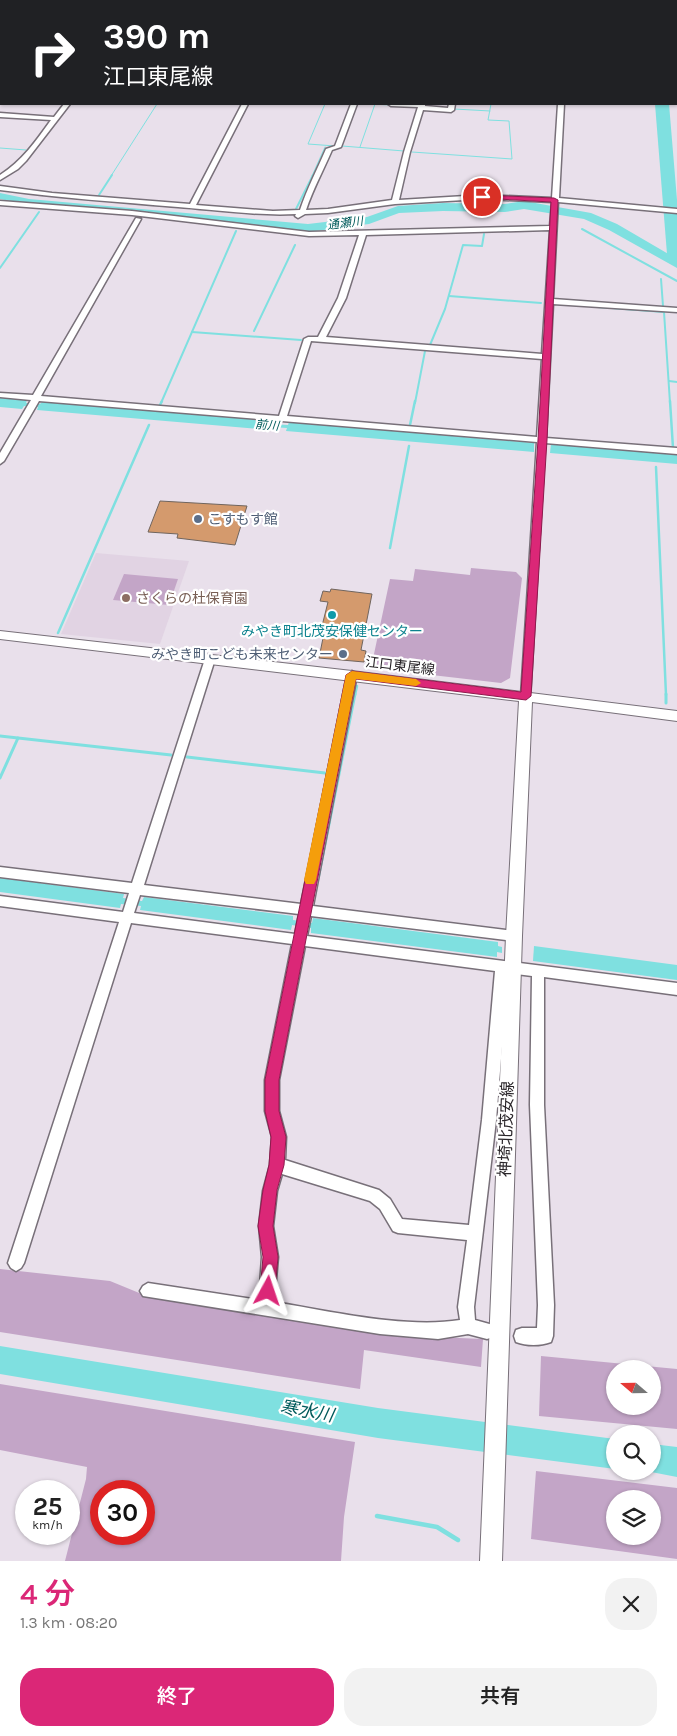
<!DOCTYPE html>
<html lang="ja">
<meta charset="utf-8">
<style>
body{margin:0;font-family:Karla,"Noto Sans JP",sans-serif;background:#f2f2f2;color:#222;height:100vh;display:flex;flex-direction:column;font-size:19px;white-space:nowrap}
*{box-sizing:border-box;margin:0}
p{font-size:16px;color:#767676}
.icon{flex:none;width:28px;height:28px;fill:none;stroke:currentColor;stroke-width:2;stroke-linecap:round;stroke-linejoin:round}
.map{position:relative;height:1561px;overflow:hidden}
.side{display:flex;flex-direction:column;background:#fff;flex:1}
.side>*{flex:none}
.top-card{position:absolute;left:0px;top:0px;width:678px;height:105px;box-shadow:0 1px 4px #0004;background:#202124;color:#fff;overflow:hidden}
.needle{width:32px;rotate:290deg}
.controls{position:absolute;left:606px;top:1360px;display:grid;gap:10px}
.controls a{display:grid;place-items:center;width:55px;height:55px;border-radius:50%;background:#fff;box-shadow:0 1px 4px #0004;font-size:25px}
.speed{position:absolute;left:15px;top:1480px;display:flex;gap:10px;font-size:25px;font-weight:700;text-align:center}
.speed>*{display:grid;place-content:center;width:65px;height:65px;border-radius:50%;background:#fff;box-shadow:0 1px 4px #0004;line-height:1}
.speed small{font-size:12px;font-weight:400}
.speed .limit{border:8px solid #d22;background:#fff;color:#111}
.pin{position:absolute;display:grid;place-items:center;width:42px;height:42px;color:#fff;margin:-21px;border:2px solid #fff;border-radius:50%;box-shadow:0 1px 5px #0007}
.me{position:absolute;width:55px;margin:-28px;rotate:5deg;stroke-linejoin:round;filter:drop-shadow(0 0 4px #0008)}
.turn{display:flex;align-items:center;gap:18px;height:105px;padding:0 20px;font-size:22px}
.turn .icon{width:65px;height:65px;stroke-width:2.5}
.turn b{display:block;font-size:35px;line-height:42px}
.round{display:grid;place-items:center;flex:none;width:52px;height:52px;border-radius:20px;background:#f2f2f2}
.head{display:flex;align-items:center;justify-content:space-between;height:85px;padding:0 20px}
h1{font-size:30px;font-weight:600;line-height:38px;color:#db2777}
.cta{display:flex;gap:10px;margin-top:auto;padding:10px 20px}
.cta a{flex:1;height:58px;border-radius:20px;background:#db2777;color:#fff;font-size:20px;font-weight:600;line-height:58px;text-align:center}
.cta a+a{background:#f2f2f2;color:#222}
.map>svg:first-child{display:block}
.built{fill:#e1d3e3}
.green{fill:#c3a5c7;fill-rule:evenodd}
.water{fill:#7fe0e0}
.lines{fill:none;stroke-linecap:round;stroke-linejoin:round}
.stream-far4{stroke:#7fe0e0;stroke-width:1}
.stream-far3{stroke:#7fe0e0;stroke-width:2}
.stream-far2{stroke:#7fe0e0;stroke-width:2.5}
.stream-far1{stroke:#7fe0e0;stroke-width:3}
.stream{stroke:#7fe0e0;stroke-width:4.5}
.river{fill:#7fe0e0;fill-rule:evenodd}
.building{fill:#d49a6d;stroke:#70655e}
.minor-casing{stroke:#787079;stroke-width:3}
.major-casing{stroke:#787079;stroke-width:2}
.minor{fill:#fff;fill-rule:evenodd}
.major{fill:#fff;fill-rule:evenodd}
.route{fill:#db2777;stroke:#8e194d}
.slow{fill:#f59e0b}
.service-dot{fill:#5c6f8a;stroke:#fff;stroke-width:2}
.education-dot{fill:#8d6e63;stroke:#fff;stroke-width:2}
.culture-dot{fill:#0f9aa8;stroke:#fff;stroke-width:2}
.labels{text-anchor:middle;dominant-baseline:central;stroke-width:4.5;stroke-linejoin:round;paint-order:stroke}
.far-water-label{font-size:12px;font-style:italic;fill:#005a5b;stroke:#fff}
.service-label{font-size:14px;fill:#4e5e75;stroke:#fff;text-anchor:start}
.education-label{font-size:14px;fill:#785e54;stroke:#fff;text-anchor:start}
.culture-label{font-size:14px;fill:#0d838f;stroke:#fff}
.street-label{font-size:14px;fill:#292529;stroke:#fff}
.near-street-label{font-size:16px;fill:#292529;stroke:#fff}
.near-water-label{font-size:18px;font-style:italic;fill:#005a5b;stroke:#fff}
</style>
<div class="map">
<svg width="677" height="1561" viewBox="0 0 677 1561">
<rect width="100%" height="100%" fill="#e9e0eb"/>
<!-- built -->
<polygon class="built" points="96,553 189,561 160,644 61,634"/>
<!-- green -->
<g class="green">
<polygon points="471,568 516,572 522,578 510,678 501,683 371,668 390,579 413,581 415,569 470,575"/>
<polygon points="124,574 178,579 169,605 113,600"/>
<polygon points="0,1269 110,1281 149,1297 388,1335 483,1339 481,1367 364,1350 360,1389 0,1332"/>
<path d="M541,1356L677,1369V1429L539,1416ZM615,1369H652V1406H615Z"/>
<path d="M0,1384L355,1442L344,1517L341,1561H65L86,1479L87,1467L0,1450ZM144,1491V1534H101V1491Z"/>
<path d="M536,1471L677,1488V1559L531,1539ZM615,1499H652V1536H615Z"/>
</g>
<!-- water -->
<g class="water">
<polygon points="655,104 669,104 677,200 677,261 667,254"/>
<polygon points="0,398 27,400 26,403 40,404 42,402 273,421 272,424 288,425 289,422 534,443 534,452 286,431 287,428 271,427 270,430 37,410 38,407 24,406 22,409 0,407"/>
<polygon points="551,444 677,455 677,464 550,453"/>
<polygon points="0,878 124,894 123,898 142,901 144,897 293,916 293,920 312,923 313,918 498,942 498,946 502,947 502,953 497,952 497,957 311,933 311,928 292,925 291,930 140,910 141,906 121,904 120,908 0,892"/>
<polygon points="534,946 677,965 677,980 533,961"/>
</g>
<g class="lines">
<!-- stream-far4 -->
<g class="stream-far4">
<polyline points="0,78 1,76"/>
<polyline points="325,104 308,144 335,146"/>
<polyline points="370,104 392,105"/>
<polyline points="454,109 490,111"/>
<polyline points="342,146 404,151"/>
<polyline points="360,147 375,104"/>
<polyline points="0,148 26,150"/>
<polyline points="412,152 512,159 509,121 488,120 491,104"/>
<polyline points="111,176 157,104"/>
<polyline points="312,176 325,147"/>
</g>
<!-- stream-far3 -->
<g class="stream-far3">
<polyline points="99,195 112,175"/>
<polyline points="296,209 313,175"/>
<polyline points="582,229 677,281"/>
<polyline points="0,268 39,212"/>
<polyline points="661,279 663,306"/>
<polyline points="449,296 541,303"/>
<polyline points="598,307 664,312 670,403"/>
<polyline points="254,331 295,245"/>
<polyline points="192,332 301,340"/>
<polyline points="430,345 445,309 463,245 482,246 484,234"/>
<polyline points="669,381 677,382"/>
<polyline points="161,403 236,231"/>
<polyline points="415,403 425,351"/>
</g>
<!-- stream-far2 -->
<g class="stream-far2">
<polyline points="670,401 673,448"/>
<polyline points="160,405 162,401"/>
<polyline points="410,425 415,401"/>
<polyline points="656,467 666,695"/>
<polyline points="390,548 409,446"/>
<polyline points="58,633 149,425"/>
<polyline points="355,695 357,686"/>
</g>
<!-- stream-far1 -->
<g class="stream-far1">
<polyline points="666,694 666,703"/>
<polyline points="0,736 171,755"/>
<polyline points="187,757 325,773"/>
<polyline points="0,778 18,738"/>
<polyline points="318,879 355,694"/>
</g>
<!-- stream -->
<polyline class="stream" points="377,1516 437,1527 458,1540"/>
<!-- river -->
<g class="river">
<polygon points="0,193 29,199 308,224 367,217 398,206 443,203 505,204 524,201 591,213 617,224 677,259 677,268 609,230 584,219 524,209 505,212 443,211 399,213 369,224 308,232 29,205 0,199"/>
<polygon points="0,1346 378,1408 615,1439 615,1469 378,1438 0,1374"/>
<polygon points="652,1444 677,1447 677,1477 646,1471 652,1471"/>
</g>
</g>
<!-- building -->
<g class="building">
<polygon points="160,501 247,506 235,545 177,538 178,534 148,532"/>
<polygon points="331,589 372,594 361,650 366,651 364,662 319,658 323,638 319,635 316,629 323,622 328,602 320,601 323,591 330,592"/>
</g>
<g class="lines">
<!-- minor casing -->
<g class="minor-casing">
<g id="minor">
<rect x="296" y="0" width="4" height="1"/>
<rect x="449" y="0" width="4" height="1"/>
<rect x="565" y="0" width="4" height="1"/>
<rect x="0" y="47" width="1" height="4"/>
<rect x="676" y="78" width="1" height="4"/>
<path d="M64,104H70L26,161L18,169L0,180V175C22,161 36,141 51,120L0,117V113L54,117Z"/>
<path d="M242,104H248L196,205L273,211L300,210C307,189 317,170 326,149L335,146L351,104H357L341,147L332,150C323,171 313,189 306,210L328,209L392,200L404,152L418,107L391,106L388,104H425V106L448,108L449,104H455L454,110L451,112L423,110L410,152L399,200L482,195L552,198L558,104H564L559,198L677,209V213L558,202L553,299L677,308V312L553,304L546,438L677,448V454L545,443L530,699L526,700L521,696L537,442L39,401L4,461L0,464V453L31,400L0,397V393L33,395L136,218L141,219L41,396L279,416L304,339L308,337H318L338,298L359,235L309,236L132,215L0,205V201L132,211L309,232L550,226L552,202L482,199L395,204L328,213L305,214L298,218L295,216L296,214C257,216 217,210 178,207C119,202 59,198 0,190V186L52,193L190,204ZM550,230L542,354L326,337L346,298L366,235ZM311,341L542,359L537,437L287,416Z"/>
<path d="M210,655L215,659L144,885L301,904L347,675L352,671L357,675L313,906L514,931L518,932L520,936L518,940L514,941L311,916L307,936L677,983V995L544,977V1105L554,1305L553,1336L551,1342C541,1346 526,1346 516,1342L514,1336L516,1330L522,1328H537L538,1305L530,1105L532,976L508,973L496,1120L474,1307L475,1320L493,1325L495,1331L493,1337L487,1339L468,1334L438,1339L380,1334L143,1296L140,1291L143,1286L148,1283L259,1300L262,1257L259,1226L263,1191L270,1165L272,1137L265,1111V1080L292,944L131,923L24,1263L21,1268L16,1271L11,1268L8,1263L119,922L0,906V896L123,912L129,893L0,877V867L132,883L205,659ZM140,895L299,914L295,934L134,913ZM305,946L495,971L482,1120L469,1225L402,1219L390,1199L379,1190L285,1160L286,1137L279,1111V1080ZM282,1174L370,1201L380,1209L393,1231L398,1233L467,1240L458,1307L460,1320C405,1329 330,1311 274,1302L278,1257L273,1226L277,1191Z"/>
</g>
</g>
<!-- major casing -->
<g class="major-casing">
<polygon id="major" points="0,631 352,671 677,711 677,721 532,702 522,936 502,1561 480,1561 506,936 519,701 0,639"/>
</g>
<!-- minor -->
<use href="#minor" class="minor"/>
<!-- major -->
<use href="#major" class="major"/>
</g>
<!-- route -->
<polygon class="route" points="482,195 554,198 558,200 547,440 531,696 526,700 356,679 279,1080 279,1111 286,1137 284,1165 277,1190 273,1226 278,1257 275,1291 273,1297 268,1299 262,1297 260,1291 263,1257 258,1226 263,1190 269,1165 271,1137 265,1111 265,1080 346,675 352,671 521,692 538,440 551,202 480,198 480,196"/>
<!-- slow -->
<polygon class="slow" points="352,671 416,679 421,683 416,686 356,679 316,880 314,884 306,884 304,880 346,675"/>
<!-- markers -->
<g class="service-dot">
<circle cx="198" cy="519" r="5"/>
<circle cx="343" cy="654" r="5"/>
</g>
<circle class="education-dot" cx="126" cy="598" r="5"/>
<circle class="culture-dot" cx="332" cy="615" r="5"/>
<g class="labels">
<!-- far-water labels -->
<g class="far-water-label">
<text transform="translate(345 223) rotate(-7)">通瀬川</text>
<text transform="translate(267 425) rotate(5)">前川</text>
</g>
<!-- service labels -->
<g class="service-label">
<text x="208" y="519">こすもす館</text>
<text x="333" y="654" text-anchor="end">みやき町こども未来センター</text>
</g>
<!-- education labels -->
<g class="education-label">
<text x="136" y="598">さくらの杜保育園</text>
</g>
<!-- culture labels -->
<g class="culture-label">
<text x="332" y="631">みやき町北茂安保健センター</text>
</g>
<!-- street labels -->
<g class="street-label">
<text transform="translate(400 666) rotate(7)">江口東尾線</text>
</g>
<!-- near-street labels -->
<g class="near-street-label">
<text transform="translate(506 1129) rotate(-88)">神埼北茂安線</text>
</g>
<!-- near-water labels -->
<g class="near-water-label">
<text transform="translate(307 1411) rotate(10)">寒水川</text>
</g>
</g>
</svg>
<div class="controls">
<a><svg class="needle" viewBox="-14 -14 28 28"><path d="M0-13l5 13h-10z" fill="#e53935"/><path d="M0 13l5-13h-10z" fill="#767676"/></svg></a>
<a><svg class="icon" aria-label="search" viewBox="0 0 24 24"><circle cx="10" cy="10" r="6"/><path d="M15 15l6 6"/></svg></a>
<a><svg class="icon" aria-label="layers" viewBox="0 0 24 24"><path d="M12 4l9 5-9 5-9-5zM3 14l9 5 9-5"/></svg></a>
</div>
<div class="speed"><div>25<small>km/h</small></div><div class="limit">30</div></div>
<div class="pin" style="left:482px;top:197px;background:#d93025"><svg class="icon" aria-label="arrive" viewBox="0 0 24 24"><path d="M6 21V4h12l-3 4 3 4H6"/></svg></div>
<svg class="me" style="left:268px;top:1291px" viewBox="-20 -20 40 40"><path d="M0-17L14 15 0 8-14 15z" fill="#db2777" stroke="#fff" stroke-width="4"/></svg>
<div class="top-card">
<div class="turn"><svg class="icon" aria-label="right" viewBox="0 0 24 24"><path d="M7 20v-9h11M14 6l5 5-5 5"/></svg><div><b>390 m</b>江口東尾線</div></div>
</div>
</div>
<section class="side">
<div class="head"><div><h1>4 分</h1><p>1.3 km · 08:20</p></div><a class="round"><svg class="icon" aria-label="close" viewBox="0 0 24 24"><path d="M6 6l12 12M18 6L6 18"/></svg></a></div>
<div class="cta"><a>終了</a><a>共有</a></div>
</section>
